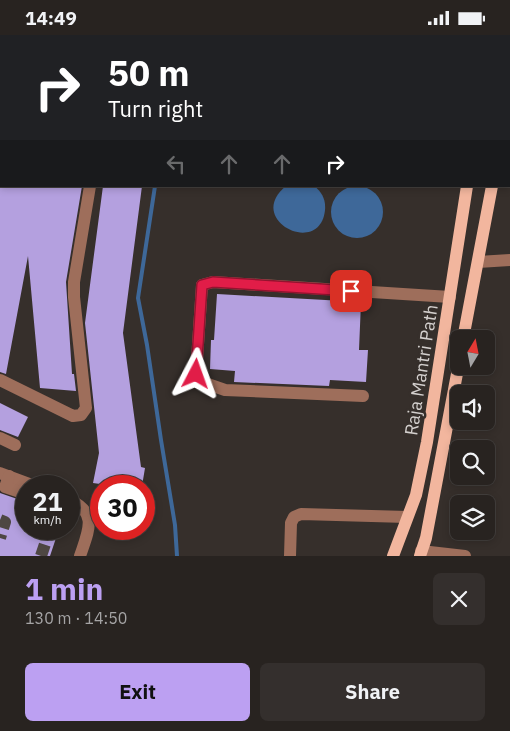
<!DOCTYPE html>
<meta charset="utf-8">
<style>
body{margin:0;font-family:"IBM Plex Sans",sans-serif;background:#342f2d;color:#f1f3f6;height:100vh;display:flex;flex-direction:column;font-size:19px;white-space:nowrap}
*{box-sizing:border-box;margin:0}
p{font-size:16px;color:#a5a4a5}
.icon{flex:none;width:28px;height:28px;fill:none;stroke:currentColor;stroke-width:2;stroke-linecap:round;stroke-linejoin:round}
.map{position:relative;height:521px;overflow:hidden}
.drawer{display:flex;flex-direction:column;background:#282320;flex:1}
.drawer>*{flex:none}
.hud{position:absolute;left:0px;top:0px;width:510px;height:152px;box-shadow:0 2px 8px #0003,0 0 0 1px #44403e;background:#202124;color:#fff;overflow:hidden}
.needle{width:32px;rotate:10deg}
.buttons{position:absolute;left:450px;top:295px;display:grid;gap:10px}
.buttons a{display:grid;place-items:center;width:45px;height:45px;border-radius:8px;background:#282320;box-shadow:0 2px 8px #0003,0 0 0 1px #44403e;font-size:25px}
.speed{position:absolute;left:15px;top:440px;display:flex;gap:10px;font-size:25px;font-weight:700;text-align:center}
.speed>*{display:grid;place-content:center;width:65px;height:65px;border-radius:50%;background:#282320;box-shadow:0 2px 8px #0003,0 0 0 1px #44403e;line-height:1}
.speed small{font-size:12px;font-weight:400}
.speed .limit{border:8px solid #d22;background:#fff;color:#111}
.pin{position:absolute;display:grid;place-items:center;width:42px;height:42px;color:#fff;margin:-21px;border-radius:10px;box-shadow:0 2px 8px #0006}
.me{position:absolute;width:55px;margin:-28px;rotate:4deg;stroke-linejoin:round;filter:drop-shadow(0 0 4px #0008)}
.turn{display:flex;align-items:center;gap:18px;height:105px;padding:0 25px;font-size:22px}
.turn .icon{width:65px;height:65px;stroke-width:2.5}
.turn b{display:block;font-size:35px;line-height:42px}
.lanes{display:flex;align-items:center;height:48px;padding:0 25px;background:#0003;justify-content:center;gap:25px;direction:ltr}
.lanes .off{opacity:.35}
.round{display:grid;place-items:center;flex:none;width:52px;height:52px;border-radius:8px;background:#342f2d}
.overview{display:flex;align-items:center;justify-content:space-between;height:85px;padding:0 25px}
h1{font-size:30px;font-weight:700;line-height:38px;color:#bca0f2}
.button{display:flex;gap:10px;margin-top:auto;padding:10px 25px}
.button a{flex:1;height:58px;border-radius:8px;background:#bca0f2;color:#111;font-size:20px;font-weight:700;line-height:58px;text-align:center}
.button a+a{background:#342f2d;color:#f1f3f6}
.status{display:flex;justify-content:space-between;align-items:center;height:35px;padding:0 25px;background:#282320;direction:ltr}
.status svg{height:14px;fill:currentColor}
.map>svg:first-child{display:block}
.water{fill:#3e6899}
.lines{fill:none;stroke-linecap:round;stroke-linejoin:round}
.stream{stroke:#3e6899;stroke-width:4}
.building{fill:#b4a0df}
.minor-tunnel{stroke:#4e4743;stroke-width:12;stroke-dasharray:12 6;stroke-linecap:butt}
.minor{stroke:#9e6e5b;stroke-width:12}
.major{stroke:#f2b69e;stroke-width:12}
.route-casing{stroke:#92132f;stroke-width:12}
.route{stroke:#e11d48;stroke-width:9}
.labels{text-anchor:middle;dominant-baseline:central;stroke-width:5;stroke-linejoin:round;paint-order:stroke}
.street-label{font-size:18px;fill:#d4d0ce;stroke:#362f2b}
</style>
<div class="status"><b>14:49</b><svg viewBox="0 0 49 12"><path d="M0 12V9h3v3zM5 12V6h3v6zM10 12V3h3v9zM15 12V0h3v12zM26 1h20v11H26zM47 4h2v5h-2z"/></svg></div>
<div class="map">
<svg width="510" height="521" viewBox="0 0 510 521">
<rect width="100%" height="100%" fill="#362f2b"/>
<!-- water -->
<g class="water">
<path d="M286,151H314C322,157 326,165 325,175C320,223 244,185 286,151Z"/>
<circle cx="357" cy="177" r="26"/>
</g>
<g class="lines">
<!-- stream -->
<g class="stream">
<polyline points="432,1 433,0"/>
<polyline points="155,151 138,263 147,310 161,405 175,490 177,521"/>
</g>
</g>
<!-- building -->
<g class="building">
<polygon points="0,151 82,151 66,247 72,339 74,339 76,356 40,353 28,221 6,339 0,337"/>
<polygon points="103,151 142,151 123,298 141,432 145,433 142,451 114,451 93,448 99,418 85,288"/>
<polygon points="217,259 361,267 359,315 368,315 366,347 330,345 329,351 234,347 235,336 210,334 211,305 214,305"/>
<polygon points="0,368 28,382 18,402 0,395"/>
<polygon points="0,458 26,467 26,494 59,494 50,521 0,521"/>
</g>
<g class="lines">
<!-- minor-tunnel -->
<g class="minor-tunnel">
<polyline points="0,485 5,487 0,503"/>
<polyline points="41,521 50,494"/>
</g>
<!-- minor -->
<g class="minor">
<polyline points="110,1 110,0"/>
<polyline points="0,11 1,11"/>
<polyline points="478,227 510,225"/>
<polyline points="0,345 73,381 81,380 86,373 74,262 74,247 90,151"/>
<polyline points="363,361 225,355 199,346 196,339 202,250 213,247 450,262"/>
<polyline points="0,403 15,410"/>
<polyline points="0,438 35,451"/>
<polyline points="9,441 5,452 26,459"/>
<path d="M69,465C99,477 88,497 80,521"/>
<polyline points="421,516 465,521"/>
<polyline points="290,521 291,488 294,482 301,479 407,482"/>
</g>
<!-- major -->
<g class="major">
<polyline points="418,0 425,1"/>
<polyline points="507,0 510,0"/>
<polyline points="509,16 510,16"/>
<polyline points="509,61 510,55"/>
<polyline points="463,304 492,151"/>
<polyline points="393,521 416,460 427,407 467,151"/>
<polyline points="420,521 426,503 459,328"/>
</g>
</g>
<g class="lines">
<!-- route casing -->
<g class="route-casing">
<polyline id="route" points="196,339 202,250 213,247 351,256"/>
</g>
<!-- route -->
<use href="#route" class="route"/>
</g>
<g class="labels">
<!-- street labels -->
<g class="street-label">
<text transform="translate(421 335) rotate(-81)">Raja Mantri Path</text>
</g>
</g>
</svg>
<div class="buttons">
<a><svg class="needle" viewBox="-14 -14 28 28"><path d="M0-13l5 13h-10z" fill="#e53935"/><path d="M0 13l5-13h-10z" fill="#a5a4a5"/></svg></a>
<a><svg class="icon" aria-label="sound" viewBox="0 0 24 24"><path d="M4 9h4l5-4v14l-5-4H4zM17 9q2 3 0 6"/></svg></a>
<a><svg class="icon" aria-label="search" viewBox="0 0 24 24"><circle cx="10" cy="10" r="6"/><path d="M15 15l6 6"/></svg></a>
<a><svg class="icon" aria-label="layers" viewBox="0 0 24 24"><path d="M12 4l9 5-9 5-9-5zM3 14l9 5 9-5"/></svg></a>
</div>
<div class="speed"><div>21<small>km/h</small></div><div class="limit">30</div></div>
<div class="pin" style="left:351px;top:256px;background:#d93025"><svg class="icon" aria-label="arrive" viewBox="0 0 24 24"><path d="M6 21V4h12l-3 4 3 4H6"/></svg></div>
<svg class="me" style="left:196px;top:339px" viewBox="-20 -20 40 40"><path d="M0-17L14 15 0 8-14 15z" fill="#e11d48" stroke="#fff" stroke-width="4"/></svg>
<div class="hud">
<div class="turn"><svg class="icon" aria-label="right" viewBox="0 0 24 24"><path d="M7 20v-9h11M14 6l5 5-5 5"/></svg><div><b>50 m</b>Turn right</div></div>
<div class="lanes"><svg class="icon off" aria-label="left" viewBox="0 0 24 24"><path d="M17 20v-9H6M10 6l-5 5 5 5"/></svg><svg class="icon off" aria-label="ahead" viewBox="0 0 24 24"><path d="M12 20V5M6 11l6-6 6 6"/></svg><svg class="icon off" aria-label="ahead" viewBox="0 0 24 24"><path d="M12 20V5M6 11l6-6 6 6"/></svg><svg class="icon" aria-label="right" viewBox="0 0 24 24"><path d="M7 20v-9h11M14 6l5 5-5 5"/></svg></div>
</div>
</div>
<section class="drawer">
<div class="overview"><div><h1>1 min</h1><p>130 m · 14:50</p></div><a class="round"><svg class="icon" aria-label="close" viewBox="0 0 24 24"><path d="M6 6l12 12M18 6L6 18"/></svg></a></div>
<div class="button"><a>Exit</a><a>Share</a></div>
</section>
